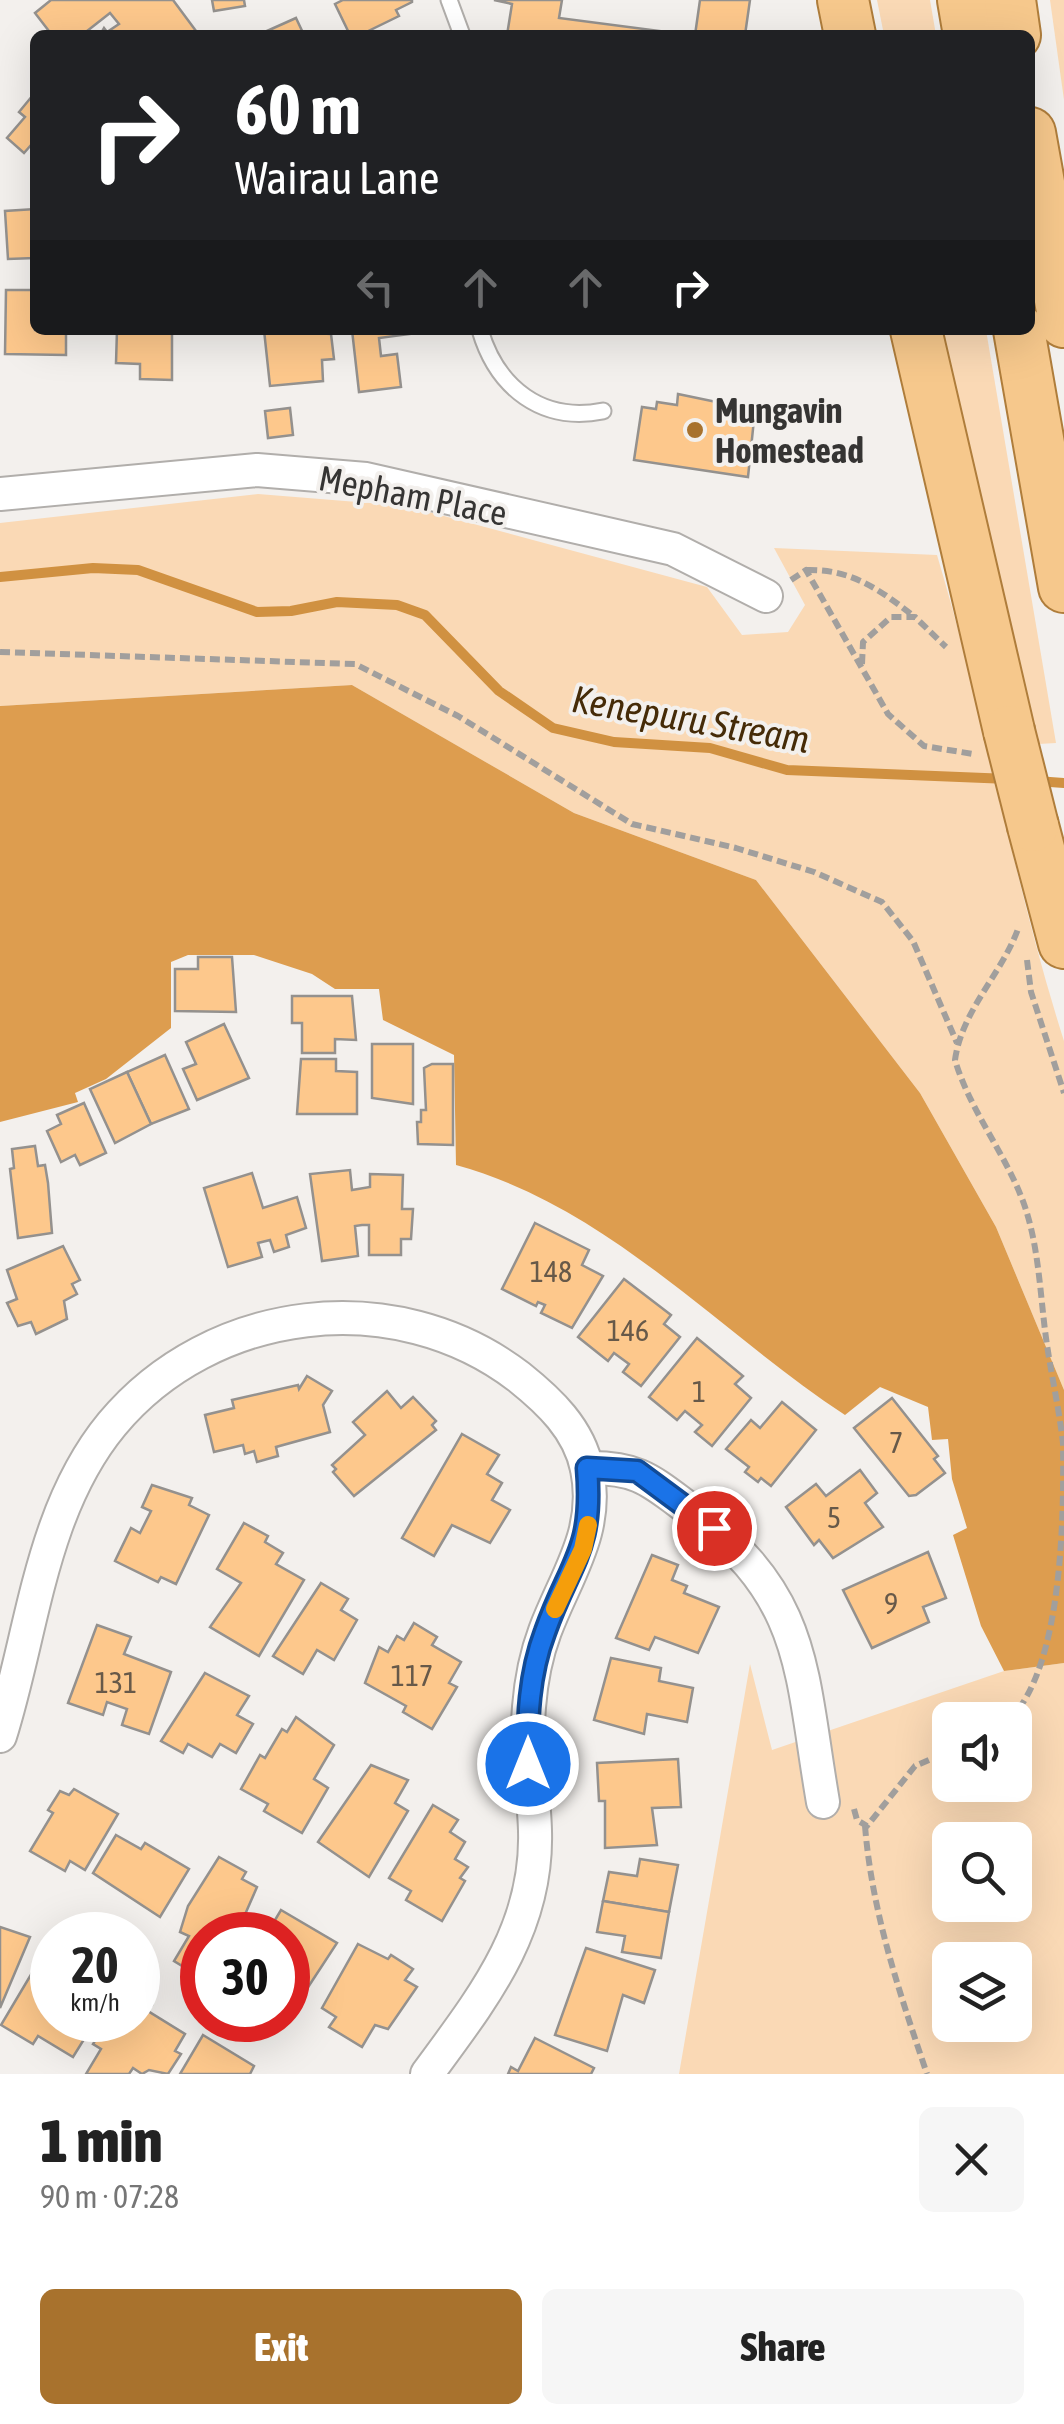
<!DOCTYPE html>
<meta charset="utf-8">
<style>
body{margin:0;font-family:"Asap Condensed",sans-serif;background:#f6f6f6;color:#222;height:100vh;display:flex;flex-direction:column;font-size:38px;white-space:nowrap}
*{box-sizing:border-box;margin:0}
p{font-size:32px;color:#767676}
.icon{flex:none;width:55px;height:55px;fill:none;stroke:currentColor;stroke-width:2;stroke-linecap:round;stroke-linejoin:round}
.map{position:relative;height:2074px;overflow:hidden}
.details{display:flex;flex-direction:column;background:#fff;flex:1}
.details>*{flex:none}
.hud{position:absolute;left:30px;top:30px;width:1005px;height:305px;border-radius:15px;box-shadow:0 10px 40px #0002;background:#202124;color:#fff;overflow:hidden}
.tools{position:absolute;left:932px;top:1702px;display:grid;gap:20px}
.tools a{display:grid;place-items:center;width:100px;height:100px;border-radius:15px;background:#fff;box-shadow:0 10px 40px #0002;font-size:50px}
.speed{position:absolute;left:30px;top:1912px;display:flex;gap:20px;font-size:50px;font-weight:700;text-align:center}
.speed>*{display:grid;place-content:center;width:130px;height:130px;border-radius:50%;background:#fff;box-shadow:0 10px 40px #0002;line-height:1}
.speed small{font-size:25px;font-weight:400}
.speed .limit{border:15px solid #d22;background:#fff;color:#111}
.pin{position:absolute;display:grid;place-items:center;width:85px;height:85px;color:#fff;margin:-42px;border:5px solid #fff;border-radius:50%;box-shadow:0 2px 10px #0007}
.me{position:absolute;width:110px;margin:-55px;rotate:0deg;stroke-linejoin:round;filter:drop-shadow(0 0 8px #0008)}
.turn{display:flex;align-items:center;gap:35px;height:210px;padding:0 40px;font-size:45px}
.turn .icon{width:130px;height:130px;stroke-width:2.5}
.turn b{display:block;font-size:70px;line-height:85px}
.lanes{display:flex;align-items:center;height:95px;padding:0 40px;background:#0003;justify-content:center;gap:50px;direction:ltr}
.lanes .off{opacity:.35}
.round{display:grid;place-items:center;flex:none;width:105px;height:105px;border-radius:15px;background:#f6f6f6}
.summary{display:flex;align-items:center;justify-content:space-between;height:170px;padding:0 40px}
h1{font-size:60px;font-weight:800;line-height:75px}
.primary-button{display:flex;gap:20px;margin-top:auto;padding:20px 40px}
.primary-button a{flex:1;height:115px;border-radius:15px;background:#a8722d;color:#fff;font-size:40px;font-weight:800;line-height:115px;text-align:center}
.primary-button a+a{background:#f6f6f6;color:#222}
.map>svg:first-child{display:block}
.green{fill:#fad9b5;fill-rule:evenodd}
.forest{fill:#dd9d4f}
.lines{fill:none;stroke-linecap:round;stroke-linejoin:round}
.stream{stroke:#d09141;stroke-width:10}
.building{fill:#fdc88c;stroke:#94918e;stroke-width:2.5}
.service-casing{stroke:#b1aeab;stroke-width:19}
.minor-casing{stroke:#b1aeab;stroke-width:36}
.primary-casing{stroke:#af7d3b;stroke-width:54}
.path{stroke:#a19f9d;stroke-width:6;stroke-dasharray:10 5;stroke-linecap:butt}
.service{stroke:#fff;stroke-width:15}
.minor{stroke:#fff;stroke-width:32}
.primary{stroke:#f6c88c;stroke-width:50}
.primary-bridge-casing{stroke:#af7d3b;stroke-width:54;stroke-linecap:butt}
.primary-bridge{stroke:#f6c88c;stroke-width:50}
.route-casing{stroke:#114b97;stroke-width:25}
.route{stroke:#1a73e8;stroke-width:18}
.slow{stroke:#f59e0b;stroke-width:18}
.poi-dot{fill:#a8722d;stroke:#f3f0ed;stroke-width:4}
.labels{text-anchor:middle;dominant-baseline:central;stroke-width:8;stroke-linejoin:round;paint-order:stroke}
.number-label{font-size:30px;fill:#675949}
.poi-label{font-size:35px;font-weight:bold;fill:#353433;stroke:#f3f0ed;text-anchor:start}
.street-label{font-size:35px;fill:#353433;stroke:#f3f0ed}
.water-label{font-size:38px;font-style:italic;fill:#452b08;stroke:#f3f0ed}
</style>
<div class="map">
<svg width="1064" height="2074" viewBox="0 0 1064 2074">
<rect width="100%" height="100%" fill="#f3f0ed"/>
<!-- green -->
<g class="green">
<polygon points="877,0 930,0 936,35 884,35"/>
<polygon points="1050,0 1064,0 1064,100"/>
<polygon points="941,330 986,330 1056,743 1021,745"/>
<path d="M258,494L407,506L707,587L742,635L788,632L805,605L774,548L937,555C985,715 1013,881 1064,1041V1390L996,1227L920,1093L756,880L574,813L352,685L0,706V523Z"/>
<path d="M1064,1663V2074H679L750,1664L772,1750L1004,1671ZM950,1720H1015V1785H950ZM950,1840H1015V1905H950ZM950,1960H1015V2025H950Z"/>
</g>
<!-- forest -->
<path class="forest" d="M352,685L574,813L756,880L920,1093L996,1227L1064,1390V1663L1004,1671L981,1626L953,1535L967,1528L952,1479L948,1439L932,1440L928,1407L880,1387L845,1415C716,1330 609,1207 456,1165L454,1055L383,1020L379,989H335L312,974L254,955H188L171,962V1028L106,1079L75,1093L78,1102L0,1122V706Z"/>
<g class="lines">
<!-- stream -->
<g class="stream">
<polyline points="0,577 93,568 138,570 257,612 291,611 337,602 397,605 425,615 499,691 553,728 614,742 710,748 787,770 1009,779"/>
<polyline points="1036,781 1064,783"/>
</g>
</g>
<!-- building -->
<g class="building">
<polygon points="51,0 173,0 199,35 100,35 104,28 107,32 119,24 110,13 82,35 52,35 35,13"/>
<polygon points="212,0 244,0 245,6 214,11"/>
<polygon points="343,0 412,0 412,2 396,10 399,16 360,35 350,35 335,4"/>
<polygon points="494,0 562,0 559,18 690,35 507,35 512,4"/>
<polygon points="700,0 750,0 745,35 695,35"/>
<polygon points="296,18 304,35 258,35"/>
<polygon points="33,95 35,149 31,145 24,153 7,138 25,117 19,112"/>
<polygon points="35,209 35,258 8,259 5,211"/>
<polygon points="6,290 35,290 35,330 66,330 66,355 5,354"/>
<polygon points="117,330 172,330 172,380 140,379 140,364 116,363"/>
<polygon points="264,330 331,334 334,359 322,360 323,381 270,386"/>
<polygon points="352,330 410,330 410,334 379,338 381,356 397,354 401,387 359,392"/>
<polygon points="678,394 755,410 748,477 634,460 642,407 656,409 657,402 677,405"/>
<polygon points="290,408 293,435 268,438 265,411"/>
<polygon points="198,957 232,957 236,1012 175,1011 175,969 198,969"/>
<polygon points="292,996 352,996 356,1040 335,1039 335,1053 302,1053 302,1023 292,1023"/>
<polygon points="224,1024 249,1078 197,1100 183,1069 196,1064 186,1042"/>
<polygon points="372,1044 413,1044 413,1104 372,1098"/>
<polygon points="165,1055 189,1109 151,1124 127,1072"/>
<polygon points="301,1059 336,1059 336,1071 357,1072 357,1114 297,1114"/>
<polygon points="432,1064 453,1064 453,1145 418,1144 417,1122 421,1122 421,1110 426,1110 424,1068"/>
<polygon points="127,1072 151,1124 115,1143 90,1089"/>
<polygon points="84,1103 106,1153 80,1165 75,1155 61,1162 47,1131 61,1124 57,1115"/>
<polygon points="35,1146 38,1166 45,1165 48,1183 52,1233 18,1238 10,1169 14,1168 12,1149"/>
<polygon points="350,1170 352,1190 370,1187 370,1174 403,1175 402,1209 413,1209 411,1239 401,1239 401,1255 369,1255 369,1225 362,1225 355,1226 358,1256 322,1261 310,1174"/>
<polygon points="252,1173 263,1208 297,1197 306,1228 286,1235 289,1247 274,1252 270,1240 258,1243 262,1257 228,1267 204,1188"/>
<polygon points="535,1223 589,1250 582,1265 603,1276 572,1328 541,1313 545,1305 538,1302 536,1306 502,1289"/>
<polygon points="63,1246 80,1280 72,1284 77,1294 64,1301 67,1319 36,1334 31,1322 18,1326 7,1303 17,1299 7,1270"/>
<polygon points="624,1279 671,1315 664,1324 680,1337 641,1386 623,1372 629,1364 614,1353 608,1361 578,1337"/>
<polygon points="697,1338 743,1376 735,1384 751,1398 712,1446 695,1432 702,1425 685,1411 677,1420 649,1397"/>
<polygon points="307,1376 332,1391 323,1405 330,1432 276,1447 278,1456 257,1462 254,1451 245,1454 243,1445 214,1452 205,1415 234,1408 232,1400 298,1385 299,1389"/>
<polygon points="387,1391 401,1408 413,1397 436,1421 432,1425 436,1430 354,1496 333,1472 336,1469 332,1465 365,1435 353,1422"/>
<polygon points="892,1398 938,1456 934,1459 945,1473 916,1495 909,1496 854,1428"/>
<polygon points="782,1402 816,1430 771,1486 761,1478 758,1482 745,1472 749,1467 726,1449 751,1420 760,1428"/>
<polygon points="462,1434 499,1455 487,1474 502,1483 492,1500 510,1510 490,1543 452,1525 434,1556 402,1538"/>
<polygon points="860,1470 877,1493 865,1503 883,1527 833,1558 819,1540 814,1545 786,1507 816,1484 826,1496"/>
<polygon points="152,1485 192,1498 189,1505 209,1515 176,1584 161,1577 158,1582 115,1561 131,1528 140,1533 151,1511 142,1507"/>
<polygon points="244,1523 268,1536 265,1542 283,1553 276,1564 304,1580 259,1656 210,1627 241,1583 217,1569"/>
<polygon points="928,1552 946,1598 923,1607 929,1622 872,1648 843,1590"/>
<polygon points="652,1555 678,1565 672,1580 687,1586 684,1593 719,1607 698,1653 655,1637 649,1650 616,1638"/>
<polygon points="321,1583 348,1599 341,1610 357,1620 334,1660 317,1650 303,1674 273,1656"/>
<polygon points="414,1623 437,1637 432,1645 461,1662 449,1683 457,1687 432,1729 403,1712 406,1706 365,1683 379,1647 388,1652 397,1636 404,1640"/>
<polygon points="97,1625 131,1637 124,1654 171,1672 149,1734 122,1725 127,1709 107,1702 103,1715 68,1703"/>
<polygon points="611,1658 661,1668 659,1681 693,1688 687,1722 647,1714 644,1734 594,1720"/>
<polygon points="205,1673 249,1696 237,1715 253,1724 236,1753 220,1744 212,1757 188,1744 183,1753 161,1741"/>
<polygon points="296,1717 334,1745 314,1779 328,1788 302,1833 264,1811 268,1804 241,1789 260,1755 265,1758 282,1729 287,1732"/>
<polygon points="678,1759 681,1807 652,1808 657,1845 605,1848 605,1801 599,1801 597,1763"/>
<polygon points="371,1765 408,1780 395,1803 408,1811 369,1877 318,1842"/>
<polygon points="74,1789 118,1814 85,1870 70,1861 65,1871 30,1851 53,1813 48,1810 60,1791 69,1795"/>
<polygon points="433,1805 458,1820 450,1832 465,1842 455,1859 468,1867 460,1878 465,1881 442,1921 406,1900 411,1891 389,1878"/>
<polygon points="116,1835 141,1849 145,1843 189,1869 160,1917 93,1873"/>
<polygon points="219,1857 246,1872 242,1879 257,1887 236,1935 202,1935 202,1978 174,1961 189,1936 180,1932 188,1906"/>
<polygon points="640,1859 678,1865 669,1912 603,1901 609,1872 637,1876"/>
<polygon points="603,1901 669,1912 661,1958 622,1952 625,1936 597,1932"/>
<polygon points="281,1910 337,1943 299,2001 288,1995 288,1935 266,1935"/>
<polygon points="0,1927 30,1937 0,2008"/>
<polygon points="358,1944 388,1959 391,1955 413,1969 405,1980 417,1987 388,2029 375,2025 362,2047 329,2027 336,2017 322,2008"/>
<polygon points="48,1946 52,1948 52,2020 96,2020 73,2057 38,2036 33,2044 1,2025"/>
<polygon points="586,1948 655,1970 644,2003 623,1995 607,2051 555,2035"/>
<polygon points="138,1996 152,2005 148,2011 185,2034 175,2051 181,2054 168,2074 149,2070 142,2074 133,2068 129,2074 86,2074 101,2049 93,2044 108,2020 138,2020"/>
<polygon points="203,2035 254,2066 250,2074 180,2074"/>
<polygon points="535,2038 594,2068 591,2074 508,2074 511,2067 518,2071"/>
</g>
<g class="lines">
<!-- service casing -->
<g class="service-casing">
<g id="service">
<polyline points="449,0 462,35"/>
<path d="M480,330C497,388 542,423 603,411"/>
</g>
</g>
<!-- minor casing -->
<g class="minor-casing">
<g id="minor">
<polyline points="0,494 257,470 366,479 673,549 766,596"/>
<path d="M587,1468C637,1467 650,1480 689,1509C808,1597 800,1669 823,1802"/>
<path d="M0,1736C33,1632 40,1511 112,1424C211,1305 395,1282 519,1377C549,1401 579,1429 587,1469C600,1532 566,1575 545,1631C536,1655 531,1681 529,1707C525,1749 534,1789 535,1831C538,1930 482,1999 427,2074"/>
</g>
</g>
<!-- primary casing -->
<g class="primary-casing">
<g id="primary">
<polyline points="843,0 850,35"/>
<polyline points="963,0 969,35"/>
<polyline points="1010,0 1015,35"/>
<polyline points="1030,133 1064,322"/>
<polyline points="916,330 1009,731"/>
<polyline points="1019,330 1064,587"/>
<polyline points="1033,826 1064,943"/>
</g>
</g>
<!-- path -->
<g class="path">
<path d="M807,570C852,569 880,590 915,617"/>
<polyline points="791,580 806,570 888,714 924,746 973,754"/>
<polyline points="0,652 355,664 458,716 632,824 736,848 814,872 882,902 913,941 957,1043"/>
<polyline points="862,664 863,642 891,617 915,617 946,647"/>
<polyline points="1027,960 1031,992 1064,1093"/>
<path d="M1009,1720C1063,1668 1064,1515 1063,1443C1059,1408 1051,1374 1046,1338C1040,1294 1039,1247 1024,1204C1006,1154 970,1111 955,1060C962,1010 1001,975 1018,929"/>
<polyline points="854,1809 857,1820 867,1826 915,1766 950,1751"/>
<path d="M865,1826C872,1913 899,1991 927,2074"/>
</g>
<!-- service -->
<use href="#service" class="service"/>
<!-- minor -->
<use href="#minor" class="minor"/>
<!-- primary -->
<use href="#primary" class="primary"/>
<!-- primary-bridge casing -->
<g class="primary-bridge-casing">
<polyline id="primary-bridge" points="1009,731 1033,826"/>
</g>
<!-- primary-bridge -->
<use href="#primary-bridge" class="primary-bridge"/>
</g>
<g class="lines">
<!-- route casing -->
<g class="route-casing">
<path id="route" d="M528,1764C527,1719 529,1674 545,1632C570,1561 594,1551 587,1468L637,1471L714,1528"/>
</g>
<!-- route -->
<use href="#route" class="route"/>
<!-- slow -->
<polyline class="slow" points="555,1609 583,1549 588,1525"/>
</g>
<!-- markers -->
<circle class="poi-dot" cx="695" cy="430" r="10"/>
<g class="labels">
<!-- number labels -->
<g class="number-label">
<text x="551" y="1271">148</text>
<text x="628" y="1330">146</text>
<text x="699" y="1391">1</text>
<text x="896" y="1442">7</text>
<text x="834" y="1517">5</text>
<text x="891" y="1603">9</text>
<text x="412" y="1675">117</text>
<text x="116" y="1682">131</text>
</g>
<!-- poi labels -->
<g class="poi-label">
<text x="715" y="410">Mungavin<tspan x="715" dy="40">Homestead</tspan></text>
</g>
<!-- street labels -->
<g class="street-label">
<text transform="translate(413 495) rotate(11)">Mepham Place</text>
</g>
<!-- water labels -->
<g class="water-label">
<text transform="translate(691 719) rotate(10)">Kenepuru Stream</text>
</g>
</g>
</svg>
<div class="tools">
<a><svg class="icon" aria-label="sound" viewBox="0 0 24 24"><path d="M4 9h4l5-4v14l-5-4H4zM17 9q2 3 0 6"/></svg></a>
<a><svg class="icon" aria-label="search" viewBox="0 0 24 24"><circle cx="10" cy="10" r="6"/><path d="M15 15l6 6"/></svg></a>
<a><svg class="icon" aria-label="layers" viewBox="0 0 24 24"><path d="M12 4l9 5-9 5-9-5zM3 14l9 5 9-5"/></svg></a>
</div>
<div class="speed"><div>20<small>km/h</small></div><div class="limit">30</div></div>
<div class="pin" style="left:714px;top:1528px;background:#d93025"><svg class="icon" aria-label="arrive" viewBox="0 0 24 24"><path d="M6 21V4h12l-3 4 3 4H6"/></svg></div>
<svg class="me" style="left:528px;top:1764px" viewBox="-20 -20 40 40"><circle r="17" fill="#1a73e8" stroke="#fff" stroke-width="3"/><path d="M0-11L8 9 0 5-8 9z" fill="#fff"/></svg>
<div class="hud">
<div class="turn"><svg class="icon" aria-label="right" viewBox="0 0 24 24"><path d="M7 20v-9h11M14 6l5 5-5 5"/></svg><div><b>60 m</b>Wairau Lane</div></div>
<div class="lanes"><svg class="icon off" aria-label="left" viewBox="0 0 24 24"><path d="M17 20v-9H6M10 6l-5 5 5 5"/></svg><svg class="icon off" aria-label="ahead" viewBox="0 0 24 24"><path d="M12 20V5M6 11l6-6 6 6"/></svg><svg class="icon off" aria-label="ahead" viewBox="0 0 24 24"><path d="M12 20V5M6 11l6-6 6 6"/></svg><svg class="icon" aria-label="right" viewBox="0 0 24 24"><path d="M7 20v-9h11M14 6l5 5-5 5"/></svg></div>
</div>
</div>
<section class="details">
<div class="summary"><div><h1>1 min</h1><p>90 m · 07:28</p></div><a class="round"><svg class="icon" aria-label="close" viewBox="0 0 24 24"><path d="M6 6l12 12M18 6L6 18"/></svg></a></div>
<div class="primary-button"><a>Exit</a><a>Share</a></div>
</section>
